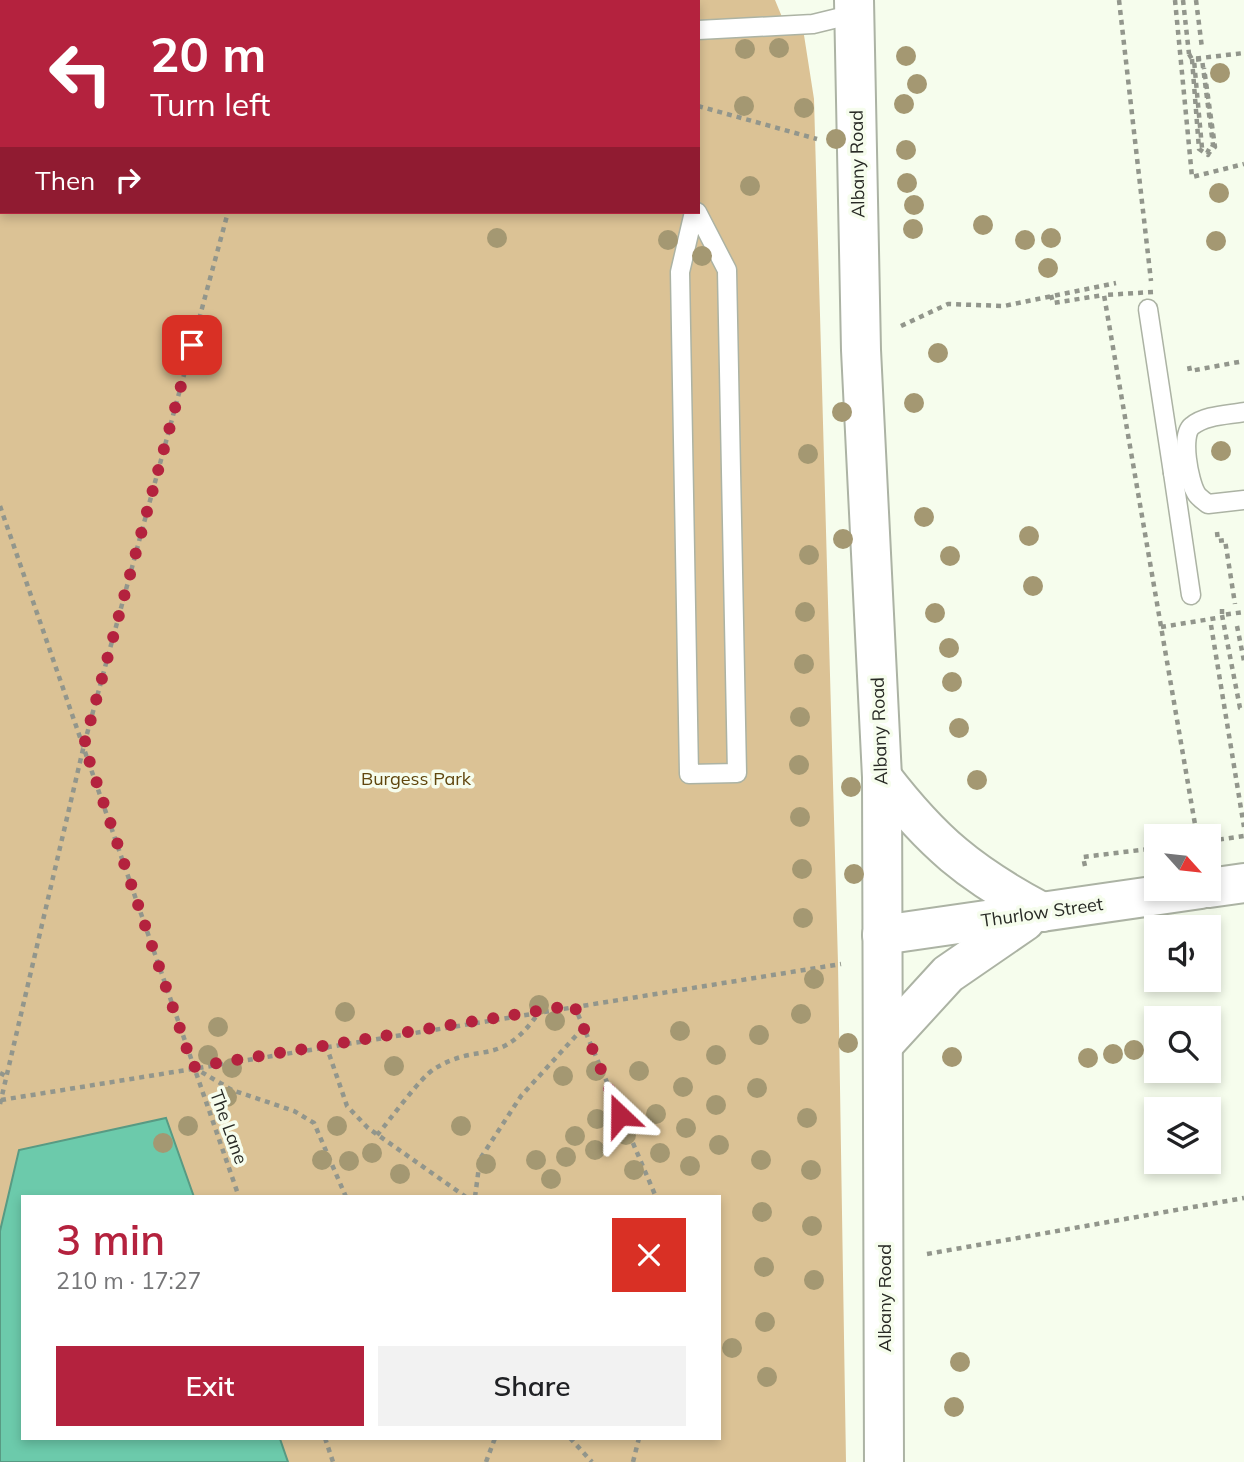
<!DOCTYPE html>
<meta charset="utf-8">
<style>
body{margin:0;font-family:Mulish,sans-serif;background:#f2f2f2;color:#202124;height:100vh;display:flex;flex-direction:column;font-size:26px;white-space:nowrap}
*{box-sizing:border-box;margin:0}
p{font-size:23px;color:#757577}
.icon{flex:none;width:38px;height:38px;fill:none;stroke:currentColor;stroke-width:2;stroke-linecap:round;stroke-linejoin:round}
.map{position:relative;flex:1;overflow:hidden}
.panel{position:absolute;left:21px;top:1195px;width:700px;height:245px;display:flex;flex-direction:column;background:#fff;border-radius:0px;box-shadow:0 4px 10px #0003}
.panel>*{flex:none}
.top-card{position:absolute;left:0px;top:0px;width:700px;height:214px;box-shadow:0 4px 10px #0003;background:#b4223e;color:#fff;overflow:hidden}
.needle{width:46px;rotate:117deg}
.buttons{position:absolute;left:1144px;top:824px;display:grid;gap:14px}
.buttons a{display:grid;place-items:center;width:77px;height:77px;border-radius:0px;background:#fff;box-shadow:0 4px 10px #0003;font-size:35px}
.pin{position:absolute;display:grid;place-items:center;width:60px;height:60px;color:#fff;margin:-30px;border-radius:14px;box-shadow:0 4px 10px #0006}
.me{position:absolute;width:77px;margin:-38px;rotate:337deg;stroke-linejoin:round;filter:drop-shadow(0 0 5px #0008)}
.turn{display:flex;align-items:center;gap:24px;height:147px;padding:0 35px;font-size:32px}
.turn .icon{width:91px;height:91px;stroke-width:2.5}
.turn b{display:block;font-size:49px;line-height:60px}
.then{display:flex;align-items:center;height:66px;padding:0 35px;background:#0003;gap:14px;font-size:26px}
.round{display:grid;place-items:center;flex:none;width:74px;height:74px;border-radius:0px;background:#f2f2f2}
.headline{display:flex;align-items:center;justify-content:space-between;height:119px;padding:0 35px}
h1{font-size:42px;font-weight:600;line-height:52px;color:#b4223e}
.button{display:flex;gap:14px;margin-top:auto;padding:14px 35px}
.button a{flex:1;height:80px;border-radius:0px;background:#b4223e;color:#fff;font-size:28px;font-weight:600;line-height:80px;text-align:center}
.button a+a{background:#f2f2f2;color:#202124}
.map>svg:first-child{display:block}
.green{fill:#dbc295;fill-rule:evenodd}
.water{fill:#6ccaab;stroke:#589a83;stroke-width:2}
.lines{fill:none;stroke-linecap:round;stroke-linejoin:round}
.lane-casing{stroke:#acb3a4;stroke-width:21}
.secondary-casing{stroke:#acb3a4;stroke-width:42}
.path{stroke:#92968c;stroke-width:4.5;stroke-dasharray:5 5;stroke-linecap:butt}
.lane{stroke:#fff;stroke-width:18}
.secondary{stroke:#fff;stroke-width:38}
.path-bridge{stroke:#92968c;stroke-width:4.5;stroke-dasharray:5 5;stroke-linecap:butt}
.tree{fill:#a49872}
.route{stroke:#b4223e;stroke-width:12;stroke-dasharray:0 21.6}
.labels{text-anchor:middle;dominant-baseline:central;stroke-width:7;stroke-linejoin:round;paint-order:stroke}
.street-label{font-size:18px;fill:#282a25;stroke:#f6fded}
.park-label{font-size:18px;fill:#60460d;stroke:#f6fded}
</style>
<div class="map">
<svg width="1244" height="1462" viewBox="0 0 1244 1462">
<rect width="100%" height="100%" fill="#f6fded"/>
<!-- green -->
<path class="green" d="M0,0H775L782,17L801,16L814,99L838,963L846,1462H0ZM2,2H698V212H2ZM23,1197H719V1438H23Z"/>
<!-- water -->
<polygon class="water" points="166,1118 194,1197 23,1197 23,1438 280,1439 288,1462 0,1462 0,1231 19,1150"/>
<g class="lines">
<!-- lane casing -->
<g class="lane-casing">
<g id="lane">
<polyline points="698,30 813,24 854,14"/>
<polyline points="694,212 680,272 689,774 737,773 727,270 697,212"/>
<polyline points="1148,309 1173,473"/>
<path d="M1244,412C1228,415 1205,415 1192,426C1180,435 1189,481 1196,493C1198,497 1204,501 1208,504L1244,500"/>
<polyline points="1183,471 1173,473 1191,595"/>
</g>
</g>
<!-- secondary casing -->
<g class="secondary-casing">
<g id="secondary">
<polyline points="854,0 861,350 882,777 884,1462"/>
<path d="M882,777C932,842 970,874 1042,912"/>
<polyline points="1209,888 1244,883"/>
<polyline points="882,935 1201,889"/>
<polyline points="883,1045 948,974 1025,921"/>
</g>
</g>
<!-- path -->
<g class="path">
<polyline points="322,0 328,2"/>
<polyline points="666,0 667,2"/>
<polyline points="1119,0 1151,281"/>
<polyline points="1175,0 1192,177 1244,164"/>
<polyline points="1183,0 1189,54"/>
<polyline points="1196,0 1202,48"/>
<polyline points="285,2 286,0"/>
<polyline points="343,2 343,0"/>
<polyline points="1192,59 1199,149 1208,155 1213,145 1202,59 1194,60 1202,148 1210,152 1215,147 1204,68"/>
<polyline points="698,106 817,139"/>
<polyline points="1051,295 1053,303 1104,295"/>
<polyline points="901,326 948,304 1004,306 1116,283"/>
<polyline points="1189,366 1190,371 1244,361"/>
<polyline points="0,506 239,1197"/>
<polyline points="1217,532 1218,541 1225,540 1235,604"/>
<polyline points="1211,625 1244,827"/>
<polyline points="1237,626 1244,661"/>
<polyline points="1209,841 1244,836"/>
<polyline points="1085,866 1083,857 1157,848"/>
<polyline points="574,1005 656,1197"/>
<polyline points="326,1045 347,1106 368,1128 466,1197"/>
<polyline points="193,1067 232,1090 294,1111 314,1123 346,1197"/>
<polyline points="0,1073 6,1076"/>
<polyline points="1,1100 841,964"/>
<polyline points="0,1104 84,745 228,212"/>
<path d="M377,1135C390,1120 420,1078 434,1069C481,1040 499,1070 540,1011"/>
<polyline points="475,1197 480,1159 521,1096 583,1028"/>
<polyline points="927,1254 1244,1198"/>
<polyline points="325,1438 333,1462"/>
<polyline points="570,1438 592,1462"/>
<polyline points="486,1462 495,1438"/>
<polyline points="633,1462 639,1438"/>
</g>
<!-- lane -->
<use href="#lane" class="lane"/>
<!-- secondary -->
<use href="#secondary" class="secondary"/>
<!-- path-bridge -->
<g class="path-bridge">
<polyline points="1189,54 1192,59 1244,53"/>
<polyline points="1153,292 1104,295 1197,836"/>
<polyline points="1222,609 1222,615 1244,612"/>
<polyline points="1222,615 1240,708 1244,710"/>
<polyline points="1161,627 1217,618"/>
</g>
</g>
<!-- trees -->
<g class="tree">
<circle cx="779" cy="48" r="10"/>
<circle cx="745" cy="49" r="10"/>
<circle cx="906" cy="56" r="10"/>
<circle cx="1220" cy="73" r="10"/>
<circle cx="917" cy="84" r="10"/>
<circle cx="904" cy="104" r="10"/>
<circle cx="744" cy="106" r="10"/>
<circle cx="804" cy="108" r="10"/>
<circle cx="836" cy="139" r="10"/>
<circle cx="906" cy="150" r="10"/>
<circle cx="907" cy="183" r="10"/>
<circle cx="750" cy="186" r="10"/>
<circle cx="1219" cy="193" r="10"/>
<circle cx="914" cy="205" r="10"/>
<circle cx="983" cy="225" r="10"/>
<circle cx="913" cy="229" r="10"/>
<circle cx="497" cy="238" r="10"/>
<circle cx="1051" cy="238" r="10"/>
<circle cx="668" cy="240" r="10"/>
<circle cx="1025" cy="240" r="10"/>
<circle cx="1216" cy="241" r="10"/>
<circle cx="702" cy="256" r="10"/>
<circle cx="1048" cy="268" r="10"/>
<circle cx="938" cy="353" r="10"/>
<circle cx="914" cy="403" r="10"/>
<circle cx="842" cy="412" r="10"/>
<circle cx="1221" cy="451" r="10"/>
<circle cx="808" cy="454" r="10"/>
<circle cx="924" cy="517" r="10"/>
<circle cx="1029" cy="536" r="10"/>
<circle cx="843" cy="539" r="10"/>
<circle cx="809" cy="555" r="10"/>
<circle cx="950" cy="556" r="10"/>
<circle cx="1033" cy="586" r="10"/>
<circle cx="805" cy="612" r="10"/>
<circle cx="935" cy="613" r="10"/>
<circle cx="949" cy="648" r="10"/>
<circle cx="804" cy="664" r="10"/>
<circle cx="952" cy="682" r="10"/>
<circle cx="800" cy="717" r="10"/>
<circle cx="959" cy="728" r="10"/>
<circle cx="799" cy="765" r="10"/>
<circle cx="977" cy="780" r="10"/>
<circle cx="851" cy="787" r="10"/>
<circle cx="800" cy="817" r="10"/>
<circle cx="802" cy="869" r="10"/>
<circle cx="854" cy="874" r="10"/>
<circle cx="803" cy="918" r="10"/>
<circle cx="814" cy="979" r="10"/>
<circle cx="539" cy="1005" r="10"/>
<circle cx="345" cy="1012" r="10"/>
<circle cx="801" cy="1014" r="10"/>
<circle cx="555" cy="1021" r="10"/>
<circle cx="218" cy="1027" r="10"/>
<circle cx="680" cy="1031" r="10"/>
<circle cx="759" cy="1035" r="10"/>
<circle cx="848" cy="1043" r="10"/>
<circle cx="1134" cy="1050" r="10"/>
<circle cx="1113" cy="1054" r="10"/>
<circle cx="208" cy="1055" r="10"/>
<circle cx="716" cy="1055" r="10"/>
<circle cx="952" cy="1057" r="10"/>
<circle cx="1088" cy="1058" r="10"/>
<circle cx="394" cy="1066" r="10"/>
<circle cx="232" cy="1068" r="10"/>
<circle cx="596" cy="1071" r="10"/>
<circle cx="639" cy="1071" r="10"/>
<circle cx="563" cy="1076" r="10"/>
<circle cx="683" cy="1087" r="10"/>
<circle cx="757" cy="1088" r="10"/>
<circle cx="227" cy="1097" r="10"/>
<circle cx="716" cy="1105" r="10"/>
<circle cx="656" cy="1114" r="10"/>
<circle cx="807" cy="1118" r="10"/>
<circle cx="597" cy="1119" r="10"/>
<circle cx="188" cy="1126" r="10"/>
<circle cx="337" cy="1126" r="10"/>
<circle cx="461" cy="1126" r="10"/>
<circle cx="686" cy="1128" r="10"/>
<circle cx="626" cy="1135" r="10"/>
<circle cx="575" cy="1136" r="10"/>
<circle cx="163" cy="1143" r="10"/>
<circle cx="719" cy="1145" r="10"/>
<circle cx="595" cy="1150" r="10"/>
<circle cx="372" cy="1153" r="10"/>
<circle cx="660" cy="1153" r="10"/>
<circle cx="566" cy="1157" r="10"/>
<circle cx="322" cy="1160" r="10"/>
<circle cx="536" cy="1160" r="10"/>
<circle cx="761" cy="1160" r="10"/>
<circle cx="349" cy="1161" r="10"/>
<circle cx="486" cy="1164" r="10"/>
<circle cx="690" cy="1166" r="10"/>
<circle cx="634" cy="1170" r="10"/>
<circle cx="811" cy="1170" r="10"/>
<circle cx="400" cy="1174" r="10"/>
<circle cx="551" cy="1179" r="10"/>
<circle cx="762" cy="1212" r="10"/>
<circle cx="812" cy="1226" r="10"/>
<circle cx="764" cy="1267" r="10"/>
<circle cx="814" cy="1280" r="10"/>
<circle cx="765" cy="1322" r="10"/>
<circle cx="732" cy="1348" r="10"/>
<circle cx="960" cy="1362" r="10"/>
<circle cx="767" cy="1377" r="10"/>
<circle cx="954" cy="1407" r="10"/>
</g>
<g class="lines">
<!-- route -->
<polyline class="route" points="192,345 84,745 193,1067 574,1005 620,1115"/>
</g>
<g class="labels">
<!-- street labels -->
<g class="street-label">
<text transform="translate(857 164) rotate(-91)">Albany Road</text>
<text transform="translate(879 731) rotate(-92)">Albany Road</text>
<text transform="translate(1042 912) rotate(-8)">Thurlow Street</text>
<text transform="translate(229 1127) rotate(70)">The Lane</text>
<text transform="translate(884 1298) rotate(-90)">Albany Road</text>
</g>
<!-- park labels -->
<g class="park-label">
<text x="416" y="778">Burgess Park</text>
</g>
</g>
</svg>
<div class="buttons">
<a><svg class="needle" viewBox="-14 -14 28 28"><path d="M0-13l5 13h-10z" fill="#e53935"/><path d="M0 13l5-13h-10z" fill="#757577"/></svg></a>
<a><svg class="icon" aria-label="sound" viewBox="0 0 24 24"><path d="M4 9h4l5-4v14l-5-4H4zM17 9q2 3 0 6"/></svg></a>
<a><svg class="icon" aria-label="search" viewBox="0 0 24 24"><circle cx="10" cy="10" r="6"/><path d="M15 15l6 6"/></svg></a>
<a><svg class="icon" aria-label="layers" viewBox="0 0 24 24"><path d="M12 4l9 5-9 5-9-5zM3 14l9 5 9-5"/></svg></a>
</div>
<div class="pin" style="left:192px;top:345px;background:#d93025"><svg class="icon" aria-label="arrive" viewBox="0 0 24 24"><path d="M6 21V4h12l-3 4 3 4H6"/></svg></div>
<svg class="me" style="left:620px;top:1115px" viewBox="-20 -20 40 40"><path d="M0-17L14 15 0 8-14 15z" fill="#b4223e" stroke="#fff" stroke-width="4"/></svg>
<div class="top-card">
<div class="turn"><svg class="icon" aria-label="left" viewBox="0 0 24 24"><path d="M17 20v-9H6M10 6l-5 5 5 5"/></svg><div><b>20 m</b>Turn left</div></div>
<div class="then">Then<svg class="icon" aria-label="right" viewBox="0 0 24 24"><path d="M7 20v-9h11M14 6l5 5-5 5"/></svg></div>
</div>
<section class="panel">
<div class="headline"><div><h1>3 min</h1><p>210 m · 17:27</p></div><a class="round" style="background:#d93025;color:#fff"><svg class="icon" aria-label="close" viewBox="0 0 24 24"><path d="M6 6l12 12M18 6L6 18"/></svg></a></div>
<div class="button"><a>Exit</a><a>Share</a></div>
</section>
</div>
